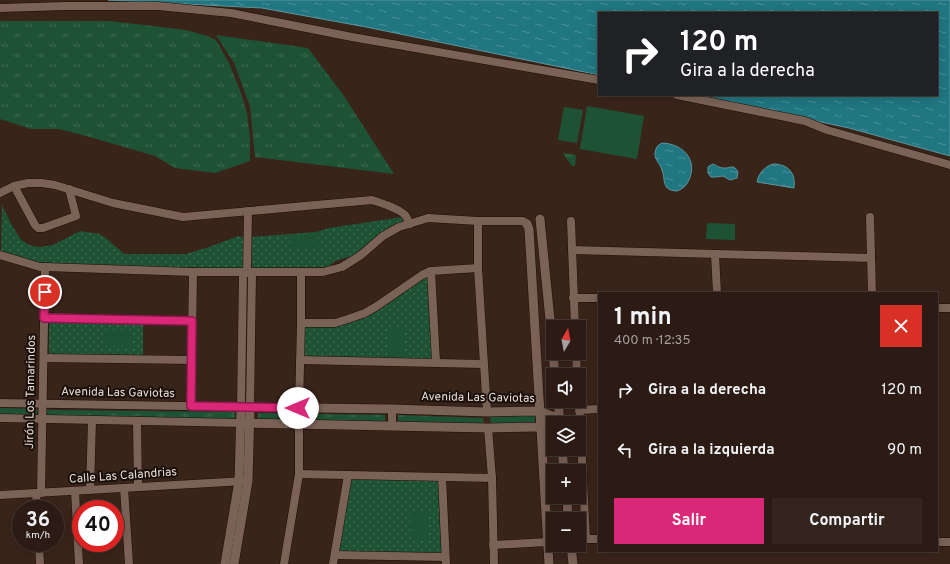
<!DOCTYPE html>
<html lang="es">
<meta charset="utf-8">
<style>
body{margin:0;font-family:Overpass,sans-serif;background:#33241d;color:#f1f3f6;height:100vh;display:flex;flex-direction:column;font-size:15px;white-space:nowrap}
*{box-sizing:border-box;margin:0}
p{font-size:13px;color:#a6a1a0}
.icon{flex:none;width:22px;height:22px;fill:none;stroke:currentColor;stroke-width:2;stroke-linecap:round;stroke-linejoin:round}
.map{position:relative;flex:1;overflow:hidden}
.drawer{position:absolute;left:598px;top:292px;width:340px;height:260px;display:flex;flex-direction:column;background:#2b1b14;border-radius:0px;box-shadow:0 2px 10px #0003,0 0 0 1px #473934}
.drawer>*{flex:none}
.guide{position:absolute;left:598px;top:12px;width:340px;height:84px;border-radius:0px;box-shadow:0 2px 10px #0003,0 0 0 1px #473934;background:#202124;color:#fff;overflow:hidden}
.needle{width:26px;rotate:10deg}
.tools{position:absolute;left:546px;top:320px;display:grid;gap:8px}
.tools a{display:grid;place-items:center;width:40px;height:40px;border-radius:0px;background:#2b1b14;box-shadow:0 2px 10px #0003,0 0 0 1px #473934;font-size:20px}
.speed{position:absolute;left:12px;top:500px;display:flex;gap:8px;font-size:20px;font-weight:700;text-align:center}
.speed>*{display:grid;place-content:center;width:52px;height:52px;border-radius:50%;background:#2b1b14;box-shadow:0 2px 10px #0003,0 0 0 1px #473934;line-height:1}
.speed small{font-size:10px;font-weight:400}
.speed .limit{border:6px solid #d22;background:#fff;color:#111}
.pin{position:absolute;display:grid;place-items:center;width:34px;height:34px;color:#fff;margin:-17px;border:2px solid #fff;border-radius:50%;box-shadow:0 1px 4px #0007}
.me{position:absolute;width:44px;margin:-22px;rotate:270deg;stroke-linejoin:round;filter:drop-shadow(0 0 3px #0008)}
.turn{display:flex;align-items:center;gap:14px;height:84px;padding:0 16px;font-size:18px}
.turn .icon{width:52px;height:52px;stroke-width:2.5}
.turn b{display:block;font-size:28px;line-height:34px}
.round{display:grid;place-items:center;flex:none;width:42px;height:42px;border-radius:0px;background:#33241d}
.overview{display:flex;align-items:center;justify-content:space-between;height:68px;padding:0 16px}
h1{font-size:24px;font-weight:700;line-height:30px}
.primary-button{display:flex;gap:8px;margin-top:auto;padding:8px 16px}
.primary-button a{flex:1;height:46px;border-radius:0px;background:#db2777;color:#fff;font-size:16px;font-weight:700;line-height:46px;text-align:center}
.primary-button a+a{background:#33241d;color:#f1f3f6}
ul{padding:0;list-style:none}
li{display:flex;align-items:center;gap:12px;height:60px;padding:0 16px}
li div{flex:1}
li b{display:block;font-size:15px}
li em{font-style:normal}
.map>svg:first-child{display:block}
.grass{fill:url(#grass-tufts)}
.park{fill:url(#park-dots)}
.garden{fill:#1e5234}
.water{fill:url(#water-ripples);stroke:#5d959a}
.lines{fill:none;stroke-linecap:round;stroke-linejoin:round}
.minor-casing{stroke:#1f0d04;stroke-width:9}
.tertiary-casing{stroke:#1f0d04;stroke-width:10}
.minor{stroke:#7b6257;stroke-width:8}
.tertiary{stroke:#7b6257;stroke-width:9}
.route-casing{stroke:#8e194d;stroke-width:10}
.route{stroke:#db2777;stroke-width:7}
.labels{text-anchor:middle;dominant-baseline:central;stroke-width:4;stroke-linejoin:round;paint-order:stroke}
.street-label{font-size:12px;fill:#eadcd5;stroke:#19100b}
</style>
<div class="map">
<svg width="950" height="564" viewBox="0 0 950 564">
<defs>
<pattern id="grass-tufts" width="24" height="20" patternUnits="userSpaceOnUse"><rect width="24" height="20" fill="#1e5234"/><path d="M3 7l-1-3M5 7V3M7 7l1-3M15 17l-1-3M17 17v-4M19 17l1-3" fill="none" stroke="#3f6a50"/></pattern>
<pattern id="park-dots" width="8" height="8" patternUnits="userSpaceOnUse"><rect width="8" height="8" fill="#1e5234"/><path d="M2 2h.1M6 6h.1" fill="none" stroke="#3f6a50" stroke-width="1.8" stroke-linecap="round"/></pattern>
<pattern id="water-ripples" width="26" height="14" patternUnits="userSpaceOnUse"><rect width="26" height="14" fill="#207681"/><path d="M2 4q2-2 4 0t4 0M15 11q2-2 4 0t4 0" fill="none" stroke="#4b8f98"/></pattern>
</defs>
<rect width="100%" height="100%" fill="#39241a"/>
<!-- grass -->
<g class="grass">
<polygon points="0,21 110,21 186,30 207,36 216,40 229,63 241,93 247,113 250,138 250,161 215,173 175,168 155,156 90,137 59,129 31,129 0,119"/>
<polygon points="216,35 308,48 344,96 394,174 255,157 250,106 234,63"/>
<polygon points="563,153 576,155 575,166 572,166 564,155"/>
<polygon points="0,408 37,409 37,417 0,417"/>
<polygon points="47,410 235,412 235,421 48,417"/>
<polygon points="258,413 385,415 385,423 258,421"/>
<polygon points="398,415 483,418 484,426 398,424"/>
<polygon points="535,416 535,423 491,424 490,417"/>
</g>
<!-- park -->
<g class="park">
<polygon points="2,205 10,222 21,240 29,245 39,247 53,245 80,231 100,234 107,239 124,254 186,254 212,246 238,236 243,237 243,269 43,264 25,258 1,253"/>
<polygon points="403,217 406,223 355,255 335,261 328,267 252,268 251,237 316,232 329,228"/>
<polygon points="421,278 427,278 429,280 433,358 431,361 303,356 304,326 345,323"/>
<polygon points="49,321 143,322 143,355 49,354"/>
<polygon points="352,478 438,478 440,481 443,552 440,554 340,553 338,551 350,481"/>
</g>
<!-- garden -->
<g class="garden">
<polygon points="587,106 644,116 637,159 580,149"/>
<polygon points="564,107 583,110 577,143 558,140"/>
<polygon points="707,223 735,224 735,240 706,239"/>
<polygon points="317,233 319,246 291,250 290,236"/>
<polygon points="387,327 404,327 403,355 387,355"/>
<polygon points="105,330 132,330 133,347 105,346"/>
<polygon points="410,513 427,513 428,540 411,540"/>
</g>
<!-- water -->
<g class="water">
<polygon points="108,0 950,0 950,156 849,128 694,95 937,95 937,13 599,13 599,75 366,27 262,8"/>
<path d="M663,143C680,144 695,156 691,174C690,178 688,183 685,186C683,188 680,190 677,191C661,190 666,181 662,170C660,162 652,159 656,149C657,146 659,144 663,143Z"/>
<path d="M713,164C716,165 719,168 723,168C731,169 733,163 738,172L737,178L730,180L723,176L716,177H711L708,173V167L711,165Z"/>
<path d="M773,164C788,164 796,173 794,188L757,182C759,173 764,167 773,164Z"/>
</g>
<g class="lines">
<!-- minor casing -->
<g class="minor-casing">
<g id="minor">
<polyline points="0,8 65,6 158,6 231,13 352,37 599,80"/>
<polyline points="677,95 805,121 827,130 950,165"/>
<polyline points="14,186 35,225 38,228 43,228 76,216 69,189"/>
<path d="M0,193L14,186L28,183H42L55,185L113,203L183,217L372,200C381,203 398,208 405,215C407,217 408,221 410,224"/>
<polyline points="870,217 872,293"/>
<polyline points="478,221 478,268 487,412"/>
<polyline points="571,221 575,327"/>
<polyline points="572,250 871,258"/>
<polyline points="715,254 717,293"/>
<polyline points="0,255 40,267 45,267 193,272 323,272 342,267 361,255 383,236 399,227 428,218 478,221 523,221 527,224"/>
<polyline points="431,271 436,362"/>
<polyline points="247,273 248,211"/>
<polyline points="573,298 599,298"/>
<polyline points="937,308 950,308"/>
<polyline points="44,317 192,321"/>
<polyline points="301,323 335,323 348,319 365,313 377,306 422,275 431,271 478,268"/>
<polyline points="576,353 577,375"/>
<polyline points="44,358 191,360"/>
<polyline points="300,360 483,364"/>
<polyline points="579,401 586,539"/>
<polyline points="0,403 241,407 243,273"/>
<polyline points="191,406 193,272"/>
<polyline points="250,407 252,273"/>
<polyline points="299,408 301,323 301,272"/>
<polyline points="579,410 599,409"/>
<polyline points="0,418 241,423"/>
<polyline points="137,421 138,487"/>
<polyline points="392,426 392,409"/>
<polyline points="488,428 492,478 494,564"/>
<polyline points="299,474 492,478"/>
<polyline points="442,477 446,564"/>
<polyline points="124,488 129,564"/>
<polyline points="90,490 92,420"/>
<polyline points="75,491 79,564"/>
<polyline points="36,493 37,509"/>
<polyline points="41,493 45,267"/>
<polyline points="0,495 245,481"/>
<polyline points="579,539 599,539"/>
<polyline points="937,542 950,542"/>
<polyline points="39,543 40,564"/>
<polyline points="493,545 547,542"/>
<polyline points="335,555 445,557"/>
<polyline points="284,564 299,474 299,424"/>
<polyline points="333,564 348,475"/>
</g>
</g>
<!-- tertiary casing -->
<g class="tertiary-casing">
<g id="tertiary">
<polyline points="540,219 553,350"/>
<polyline points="527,224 529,229 549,564"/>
<polyline points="553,353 555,375"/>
<polyline points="558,401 560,423"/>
<polyline points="241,423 488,428 540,427 560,419"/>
<polyline points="562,449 564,471"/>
<polyline points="567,497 568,519"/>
<polyline points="571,545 573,564"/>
<polyline points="225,564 239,481 241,407 392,409 487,412 539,411 560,419"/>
<polyline points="234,564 248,481 250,407"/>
</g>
</g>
<!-- minor -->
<use href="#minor" class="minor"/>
<!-- tertiary -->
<use href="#tertiary" class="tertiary"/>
</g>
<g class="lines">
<!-- route casing -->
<g class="route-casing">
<polyline id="route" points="45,292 44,318 192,321 191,406 298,408"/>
</g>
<!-- route -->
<use href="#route" class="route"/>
</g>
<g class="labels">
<!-- street labels -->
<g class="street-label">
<text transform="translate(31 392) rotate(-89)">Jirón Los Tamarindos</text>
<text transform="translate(118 393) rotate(1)">Avenida Las Gaviotas</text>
<text transform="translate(478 398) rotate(1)">Avenida Las Gaviotas</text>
<text transform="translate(123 476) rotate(-4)">Calle Las Calandrias</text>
</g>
</g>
</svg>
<div class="tools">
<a><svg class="needle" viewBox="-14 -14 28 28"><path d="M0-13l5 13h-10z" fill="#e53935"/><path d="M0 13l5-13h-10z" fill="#a6a1a0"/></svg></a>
<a><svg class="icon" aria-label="sound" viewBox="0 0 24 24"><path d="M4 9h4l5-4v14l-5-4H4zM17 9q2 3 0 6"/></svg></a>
<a><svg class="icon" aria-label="layers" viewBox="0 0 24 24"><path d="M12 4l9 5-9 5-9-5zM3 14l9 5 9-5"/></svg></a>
<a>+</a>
<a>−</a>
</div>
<div class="speed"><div>36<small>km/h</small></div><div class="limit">40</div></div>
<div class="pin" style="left:45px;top:292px;background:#d93025"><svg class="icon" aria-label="arrive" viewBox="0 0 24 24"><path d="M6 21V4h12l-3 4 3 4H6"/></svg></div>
<svg class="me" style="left:298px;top:408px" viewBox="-20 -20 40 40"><circle r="19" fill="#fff"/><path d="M0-13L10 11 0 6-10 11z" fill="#db2777"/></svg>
<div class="guide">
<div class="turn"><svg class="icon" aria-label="right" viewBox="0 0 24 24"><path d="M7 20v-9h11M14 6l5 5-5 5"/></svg><div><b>120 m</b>Gira a la derecha</div></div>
</div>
<section class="drawer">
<div class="overview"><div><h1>1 min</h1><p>400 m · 12:35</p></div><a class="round" style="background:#d93025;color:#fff"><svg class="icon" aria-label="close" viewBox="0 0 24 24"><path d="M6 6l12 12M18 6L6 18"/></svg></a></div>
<ul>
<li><svg class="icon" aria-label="right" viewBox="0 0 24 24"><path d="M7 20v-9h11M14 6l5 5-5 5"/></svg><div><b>Gira a la derecha</b></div><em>120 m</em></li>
<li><svg class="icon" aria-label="left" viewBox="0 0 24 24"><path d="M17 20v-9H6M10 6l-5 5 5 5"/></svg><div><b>Gira a la izquierda</b></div><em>90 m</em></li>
</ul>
<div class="primary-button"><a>Salir</a><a>Compartir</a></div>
</section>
</div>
